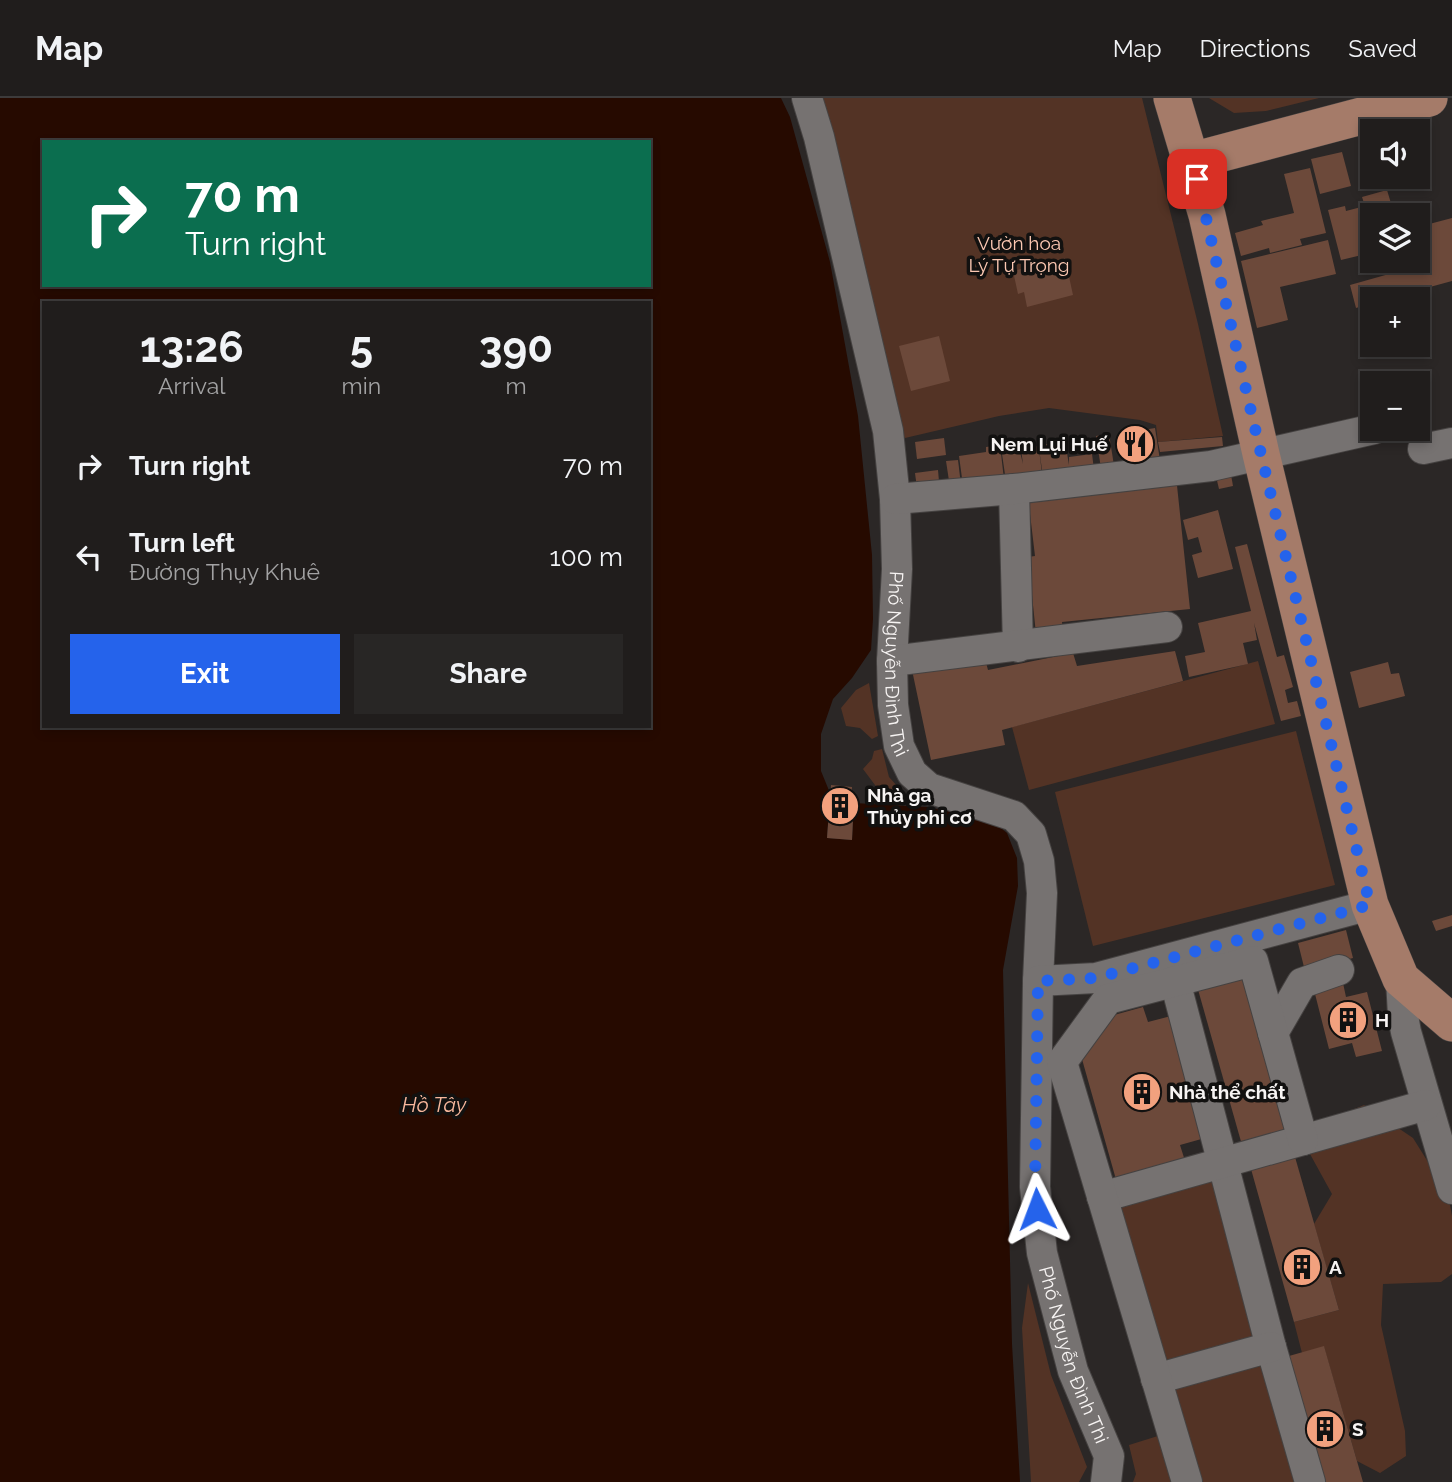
<!DOCTYPE html>
<meta charset="utf-8">
<style>
body{margin:0;font-family:Raleway,sans-serif;background:#282625;color:#f1f3f6;height:100vh;display:flex;flex-direction:column;font-size:26px;white-space:nowrap}
*{box-sizing:border-box;margin:0}
p{font-size:23px;color:#a2a2a3}
.icon{flex:none;width:38px;height:38px;fill:none;stroke:currentColor;stroke-width:2;stroke-linecap:round;stroke-linejoin:round}
.map{position:relative;flex:1;overflow:hidden}
.panel{position:absolute;left:42px;top:203px;width:609px;height:427px;display:flex;flex-direction:column;background:#201d1c;border-radius:0px;box-shadow:0 4px 10px #0003,0 0 0 2px #3d3b3b}
.panel>*{flex:none}
.guide{position:absolute;left:42px;top:42px;width:609px;height:147px;border-radius:0px;box-shadow:0 4px 10px #0003,0 0 0 2px #3d3b3b;background:#0b6e4f;color:#fff;overflow:hidden}
.controls{position:absolute;left:1360px;top:21px;display:grid;gap:14px}
.controls a{display:grid;place-items:center;width:70px;height:70px;border-radius:0px;background:#201d1c;box-shadow:0 4px 10px #0003,0 0 0 2px #3d3b3b;font-size:35px}
.pin{position:absolute;display:grid;place-items:center;width:60px;height:60px;color:#fff;margin:-30px;border-radius:14px;box-shadow:0 4px 10px #0006}
.me{position:absolute;width:77px;margin:-38px;rotate:357deg;stroke-linejoin:round;filter:drop-shadow(0 0 5px #0008)}
.turn{display:flex;align-items:center;gap:24px;height:147px;padding:0 28px;font-size:32px}
.turn .icon{width:91px;height:91px;stroke-width:2.5}
.turn b{display:block;font-size:49px;line-height:60px}
.eta{display:flex;justify-content:space-evenly;align-items:center;height:119px;text-align:center}
.eta b{font-size:42px;font-weight:700;line-height:49px}
.cta{display:flex;gap:14px;margin-top:auto;padding:14px 28px}
.cta a{flex:1;height:80px;border-radius:0px;background:#2563eb;color:#fff;font-size:28px;font-weight:700;line-height:80px;text-align:center}
.cta a+a{background:#282625;color:#f1f3f6}
ul{padding:0;list-style:none}
li{display:flex;align-items:center;gap:21px;height:91px;padding:0 28px}
li div{flex:1}
li b{display:block;font-size:26px}
li em{font-style:normal}
header{display:flex;align-items:center;gap:42px;box-sizing:border-box;height:98px;padding:0 35px;background:#201d1c;border-bottom:2px solid #3d3b3b}
header strong{font-size:33px}
nav{display:flex;gap:38px;margin-inline-start:auto;font-size:24px}
.map>svg:first-child{display:block}
.green{fill:#533325}
.water{fill:#260a00;fill-rule:evenodd}
.building{fill:#6c493a}
.lines{fill:none;stroke-linecap:round;stroke-linejoin:round}
.minor-casing{stroke:#454241;stroke-width:32}
.major-casing{stroke:#454241;stroke-width:38}
.minor{stroke:#767271;stroke-width:30}
.major{stroke:#a57b69;stroke-width:37}
.route{stroke:#2563eb;stroke-width:12;stroke-dasharray:0 21.6}
.labels{text-anchor:middle;dominant-baseline:central;stroke-width:7;stroke-linejoin:round;paint-order:stroke}
.park-label{font-size:19px;fill:#fcc8b2;stroke:#121110}
.poi-label{font-size:19px;font-weight:bold;fill:#f7f4f3;stroke:#121110;text-anchor:start}
.street-label{font-size:19px;fill:#f7f4f3;stroke:#121110}
.water-label{font-size:21px;font-style:italic;fill:#f7b79c;stroke:#121110}
</style>
<header>
<strong>Map</strong>
<nav><a>Map</a><a>Directions</a><a>Saved</a></nav>
</header>
<div class="map">
<svg width="1452" height="1384" viewBox="0 0 1452 1384">
<rect width="100%" height="100%" fill="#2b2726"/>
<!-- green -->
<g class="green">
<polygon points="817,0 1142,0 1198,226 1223,338 1158,344 1156,327 1140,322 1049,310 999,318 905,340 901,337"/>
<polygon points="1209,0 1319,0 1266,13 1234,15"/>
<polygon points="1258,563 1275,626 1029,692 1012,629"/>
<polygon points="869,585 878,638 872,641 860,630 846,628 841,610 856,592"/>
<polygon points="1296,633 1335,787 1093,848 1055,694"/>
<polygon points="882,651 889,679 907,699 884,699 863,671 872,661 874,653"/>
<polygon points="1364,1007 1413,1040 1448,1096 1452,1118 1452,1176 1441,1184 1383,1186 1381,1227 1405,1333 1406,1358 1380,1375 1357,1363 1324,1249 1302,1255 1294,1224 1339,1212 1314,1126 1332,1096 1310,1056 1328,1022"/>
<polygon points="1212,1076 1261,1241 1157,1272 1108,1106"/>
<polygon points="1028,1185 1051,1277 1087,1369 1079,1384 1031,1384 1022,1230"/>
<polygon points="1263,1260 1299,1384 1196,1384 1169,1287"/>
<polygon points="1161,1337 1174,1384 1133,1384 1136,1376 1129,1347"/>
</g>
<!-- water -->
<path class="water" d="M0,0H781L790,19L830,164L858,318L872,457L873,521L871,552L852,580L833,601L821,636V673L830,695L827,740L852,742L854,705L927,709L992,723L1007,735L1017,760L1018,788L1003,872L1012,1246L1020,1384H0ZM44,44H649V187H44ZM44,205H649V628H44Z"/>
<!-- building -->
<g class="building">
<polygon points="1342,54 1351,88 1320,96 1311,61"/>
<polygon points="1310,70 1326,135 1300,141 1302,147 1270,155 1269,150 1241,158 1235,135 1263,127 1261,123 1294,115 1284,76"/>
<polygon points="1387,92 1393,112 1382,117 1372,117 1372,160 1367,161 1366,156 1341,162 1328,112 1345,108 1346,113 1365,108 1362,99"/>
<polygon points="1452,120 1452,183 1386,201 1372,201 1372,205 1356,210 1350,187 1421,167 1418,152 1418,129"/>
<polygon points="1328,142 1336,176 1280,189 1288,222 1257,230 1241,163"/>
<polygon points="1065,160 1073,197 1027,209 1024,194 1018,196 1013,173"/>
<polygon points="939,238 950,283 911,293 899,248"/>
<polygon points="1155,330 1161,369 1142,372 1137,333"/>
<polygon points="1109,336 1115,374 1102,377 1096,338"/>
<polygon points="1222,339 1223,348 1160,354 1158,344"/>
<polygon points="944,340 946,357 917,361 915,344"/>
<polygon points="1065,343 1069,367 1069,359 1092,356 1095,379 1044,385 1039,351 1043,384 1007,390 1002,356 1020,354 1023,366 1021,351"/>
<polygon points="1000,347 1005,390 964,395 959,358 986,354 986,349"/>
<polygon points="958,362 962,395 951,396 946,363"/>
<polygon points="1230,371 1233,388 1219,391 1215,374"/>
<polygon points="938,372 940,395 918,398 915,375"/>
<polygon points="1176,378 1190,511 1062,524 1063,533 1036,536 1028,459 1035,458 1028,399"/>
<polygon points="1218,412 1233,471 1198,480 1192,457 1202,454 1198,439 1188,442 1183,422"/>
<polygon points="1247,446 1277,559 1284,557 1293,589 1285,592 1288,605 1297,603 1301,618 1281,623 1254,525 1257,542 1243,545 1248,566 1189,579 1185,558 1205,554 1198,525 1251,513 1235,449"/>
<polygon points="1175,553 1183,583 1002,632 1005,647 931,662 912,572 984,557 988,572 1073,555 1077,568"/>
<polygon points="1388,564 1391,576 1399,575 1405,598 1359,610 1350,574"/>
<polygon points="831,687 852,689 850,721 853,721 852,742 827,740"/>
<polygon points="1452,817 1452,828 1436,833 1432,823"/>
<polygon points="1346,832 1353,860 1305,873 1298,845"/>
<polygon points="1244,874 1289,1034 1242,1047 1197,888"/>
<polygon points="1343,885 1346,899 1367,894 1382,953 1356,959 1352,945 1329,951 1314,892"/>
<polygon points="1143,909 1148,924 1171,918 1205,1040 1180,1047 1186,1066 1117,1085 1078,947 1107,919"/>
<polygon points="1295,1059 1339,1212 1294,1224 1251,1071"/>
<polygon points="1324,1248 1363,1384 1318,1384 1282,1260"/>
</g>
<g class="lines">
<!-- minor casing -->
<g class="minor-casing">
<g id="minor">
<path id="s1" d="M807,0L819,39L888,333L895,401L897,471L892,563L893,607L899,648L912,675L929,690L1014,718L1031,736L1039,763L1042,795L1038,883L1035,1089L1042,1155L1073,1273L1109,1358L1106,1384"/>
<polyline points="1423,351 1452,345"/>
<polyline points="1014,391 1018,549"/>
<polyline points="895,401 1014,391 1211,368 1374,331"/>
<polyline points="892,563 1167,529"/>
<polyline points="1401,881 1403,918 1406,934 1452,1091"/>
<polyline points="1038,883 1096,880 1370,807"/>
<polyline points="1175,883 1271,1249 1310,1384"/>
<polyline points="1273,935 1302,885 1339,872"/>
<polyline points="1102,1099 1426,1007"/>
<polyline points="1156,1281 1271,1249"/>
<polyline points="1187,1384 1062,964 1108,901 1253,863 1303,1042"/>
</g>
</g>
<!-- major casing -->
<g class="major-casing">
<g id="major">
<polyline points="1172,0 1207,117 1261,356 1370,807 1401,881 1452,925"/>
<polyline points="1192,63 1429,0"/>
</g>
</g>
<!-- minor -->
<use href="#minor" class="minor"/>
<!-- major -->
<use href="#major" class="major"/>
</g>
<g class="lines">
<!-- route -->
<polyline class="route" points="1037,1111 1035,1089 1038,883 1096,880 1370,807 1261,356 1197,81"/>
</g>
<!-- icons -->
<defs>
<g id="restaurant-disc" transform="scale(2.0125)"><circle r="9.5" fill="#f2a17e" stroke="#121110"/><path d="M-5-6h1v4h1v-4h1v4h1v-4h1v5L-1.5 .5V6h-2V.5L-5-1ZM5-6V6H3V1.5H1.5Q1.5-4 5-6Z" fill="#111"/></g>
<g id="building-disc" transform="scale(2.0125)"><circle r="9.5" fill="#f2a17e" stroke="#121110"/><path d="M-4-6H4V6H1V3H-1V6H-4ZM-2.5-4.3h1.7v1.8h-1.7ZM.8-4.3h1.7v1.8H.8ZM-2.5-1h1.7V.8h-1.7ZM.8-1h1.7V.8H.8Z" fill="#111"/></g>
</defs>
<g fill-rule="evenodd">
<use href="#restaurant-disc" x="1135" y="346"/>
<use href="#building-disc" x="840" y="708"/>
<use href="#building-disc" x="1348" y="922"/>
<use href="#building-disc" x="1142" y="994"/>
<use href="#building-disc" x="1302" y="1169"/>
<use href="#building-disc" x="1325" y="1331"/>
</g>
<g class="labels">
<!-- park labels -->
<g class="park-label">
<text x="1019" y="145">Vườn hoa<tspan x="1019" dy="22">Lý Tự Trọng</tspan></text>
</g>
<!-- poi labels -->
<g class="poi-label">
<text x="1108" y="346" text-anchor="end">Nem Lụi Huế</text>
<text x="867" y="697">Nhà ga<tspan x="867" dy="22">Thủy phi cơ</tspan></text>
<text x="1375" y="922">H</text>
<text x="1169" y="994">Nhà thể chất</text>
<text x="1329" y="1169">A</text>
<text x="1352" y="1331">S</text>
</g>
<!-- street labels -->
<g class="street-label">
<text stroke="none"><textPath href="#s1" startOffset="576">Phố Nguyễn Đình Thi</textPath></text>
<text stroke="none"><textPath href="#s1" startOffset="1353">Phố Nguyễn Đình Thi</textPath></text>
</g>
<!-- water labels -->
<g class="water-label">
<text x="434" y="1006">Hồ Tây</text>
</g>
</g>
</svg>
<div class="controls">
<a><svg class="icon" aria-label="sound" viewBox="0 0 24 24"><path d="M4 9h4l5-4v14l-5-4H4zM17 9q2 3 0 6"/></svg></a>
<a><svg class="icon" aria-label="layers" viewBox="0 0 24 24"><path d="M12 4l9 5-9 5-9-5zM3 14l9 5 9-5"/></svg></a>
<a>+</a>
<a>−</a>
</div>
<div class="pin" style="left:1197px;top:81px;background:#d93025"><svg class="icon" aria-label="arrive" viewBox="0 0 24 24"><path d="M6 21V4h12l-3 4 3 4H6"/></svg></div>
<svg class="me" style="left:1037px;top:1111px" viewBox="-20 -20 40 40"><path d="M0-17L14 15 0 8-14 15z" fill="#2563eb" stroke="#fff" stroke-width="4"/></svg>
<div class="guide">
<div class="turn"><svg class="icon" aria-label="right" viewBox="0 0 24 24"><path d="M7 20v-9h11M14 6l5 5-5 5"/></svg><div><b>70 m</b>Turn right</div></div>
</div>
<section class="panel">
<div class="eta">
<div><b>13:26</b><p>Arrival</p></div>
<div><b>5</b><p>min</p></div>
<div><b>390</b><p>m</p></div>
</div>
<ul>
<li><svg class="icon" aria-label="right" viewBox="0 0 24 24"><path d="M7 20v-9h11M14 6l5 5-5 5"/></svg><div><b>Turn right</b></div><em>70 m</em></li>
<li><svg class="icon" aria-label="left" viewBox="0 0 24 24"><path d="M17 20v-9H6M10 6l-5 5 5 5"/></svg><div><b>Turn left</b><p>Đường Thụy Khuê</p></div><em>100 m</em></li>
</ul>
<div class="cta"><a>Exit</a><a>Share</a></div>
</section>
</div>
